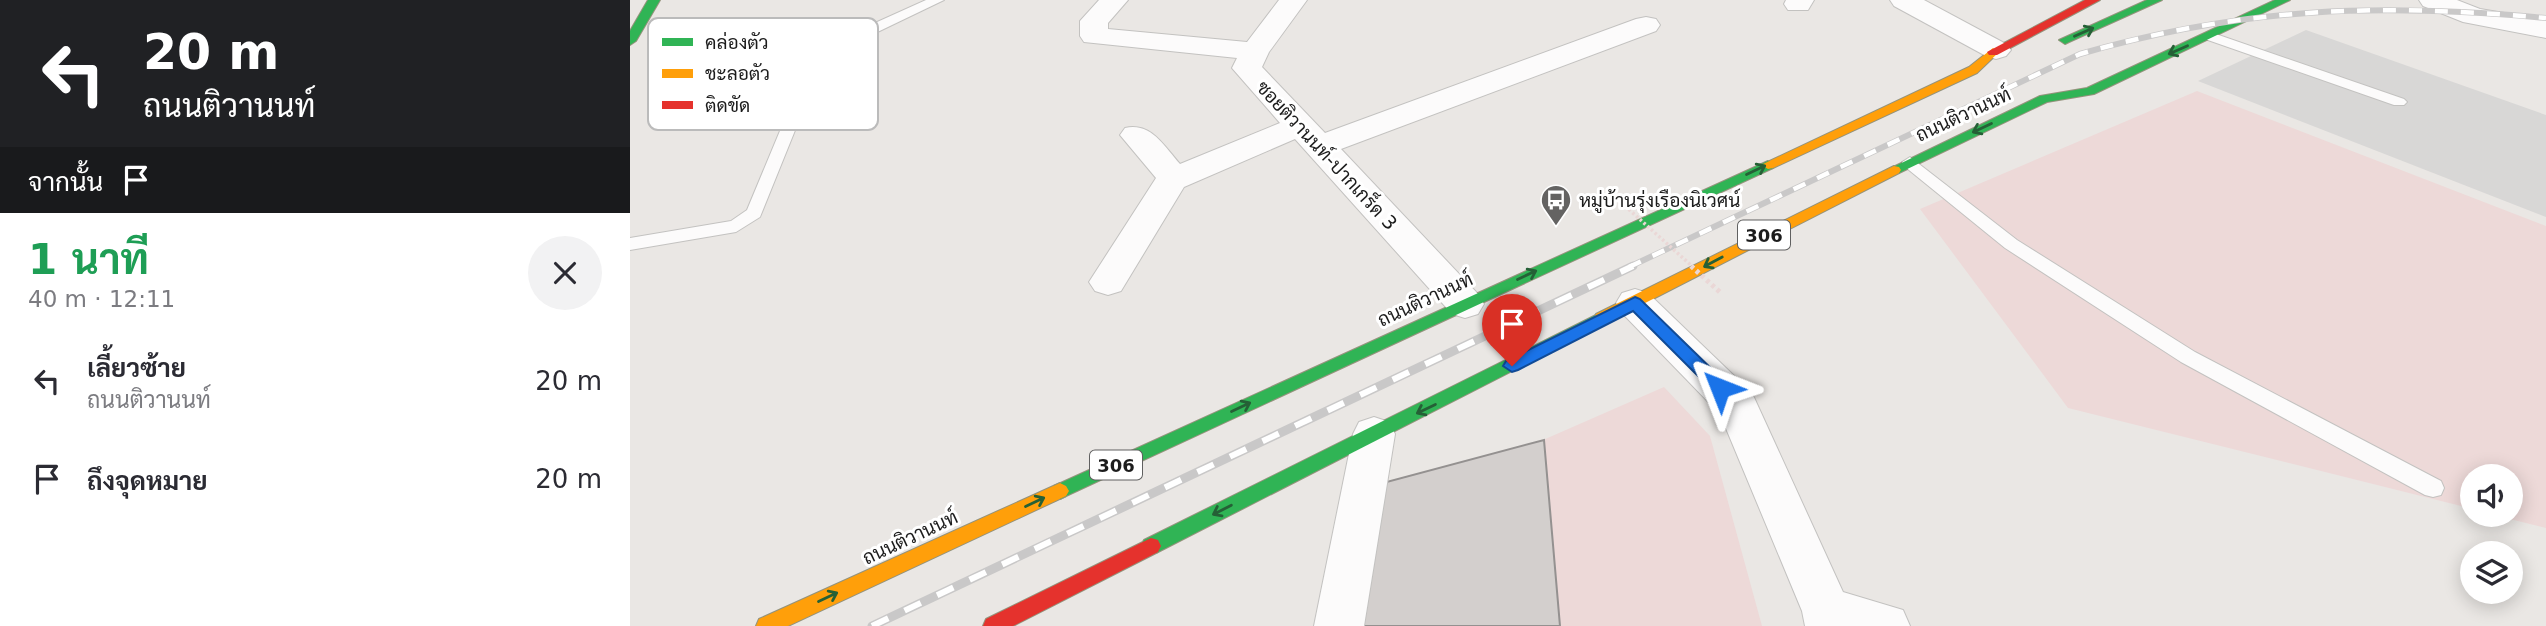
<!DOCTYPE html>
<html lang="th">
<meta charset="utf-8">
<style>
body{margin:0;font-family:"DejaVu Sans",Sarabun,sans-serif;background:#f2f2f3;color:#2b2b33;height:100vh;display:flex;flex-direction:column;font-size:26px;white-space:nowrap}
*{box-sizing:border-box;margin:0}
p{font-size:23px;color:#7c7c81}
.icon{flex:none;width:38px;height:38px;fill:none;stroke:currentColor;stroke-width:2;stroke-linecap:round;stroke-linejoin:round}
.map{position:relative;flex:1;overflow:hidden}
.panel{display:flex;flex-direction:column;background:#fff;width:630px}
.panel>*{flex:none}
.top-card{background:#202124;color:#fff;overflow:hidden}
.fabs{position:absolute;left:1830px;top:464px;display:grid;gap:14px}
.fabs a{display:grid;place-items:center;width:63px;height:63px;border-radius:50%;background:#fff;box-shadow:0 4px 18px #0003;font-size:35px}
.pin{position:absolute;display:grid;place-items:center;width:60px;height:60px;color:#fff;margin:-72px -30px;border-radius:50% 50% 50% 0;rotate:-45deg;box-shadow:0 0 7px #0007}
.pin .icon{rotate:45deg}
.me{position:absolute;width:77px;margin:-38px;rotate:315deg;stroke-linejoin:round;filter:drop-shadow(0 0 5px #0008)}
.turn{display:flex;align-items:center;gap:24px;height:147px;padding:0 28px;font-size:32px}
.turn .icon{width:91px;height:91px;stroke-width:2.5}
.turn b{display:block;font-size:49px;line-height:60px}
.then{display:flex;align-items:center;height:66px;padding:0 28px;background:#0003;gap:14px;font-size:26px}
.round{display:grid;place-items:center;flex:none;width:74px;height:74px;border-radius:37px;background:#f2f2f3}
.overview{display:flex;align-items:center;justify-content:space-between;height:119px;padding:0 28px}
h1{font-size:42px;font-weight:700;line-height:52px;color:#1e9e55}
ul{padding:0;list-style:none}
li{display:flex;align-items:center;gap:21px;height:98px;padding:0 28px}
li div{flex:1}
li b{display:block;font-size:26px}
li em{font-style:normal}
main{display:flex;flex:1;min-height:0}
.map>svg:first-child{display:block}
.commercial{fill:#edd9d8}
.religious{fill:#d8d7d6}
.building{fill:#d3cfcd;stroke:#949190;stroke-width:2}
.lines{fill:none;stroke-linecap:round;stroke-linejoin:round}
.lane-casing{stroke:#c3c2c0;stroke-width:2}
.street-casing{stroke:#c3c2c0;stroke-width:2}
.fast-casing{stroke:#94937c;stroke-width:2}
.slow-casing{stroke:#94937c;stroke-width:2}
.jam-casing{stroke:#94937c;stroke-width:2}
.lane{fill:#fcfbfb;fill-rule:evenodd}
.street{fill:#fcfbfb;fill-rule:evenodd}
.fast{fill:#30b455;fill-rule:evenodd}
.slow{fill:#ff9f0a;fill-rule:evenodd}
.jam{fill:#e5322d;fill-rule:evenodd}
.rail-far1-casing{stroke:#c9c8c8;stroke-width:6}
.rail-casing{stroke:#c9c8c8;stroke-width:9}
.rail-far1{stroke:#fff;stroke-width:4.5;stroke-dasharray:13;stroke-linecap:butt}
.rail{stroke:#fff;stroke-width:6;stroke-dasharray:18;stroke-linecap:butt}
.path-bridge-far1{stroke:#ead7d6;stroke-width:3.5;stroke-dasharray:2.5 2.5;stroke-linecap:butt}
.path-bridge{stroke:#ead7d6;stroke-width:5;stroke-dasharray:3.5 3.5;stroke-linecap:butt}
.oneway{stroke:#256036}
.route{fill:#1a73e8;stroke:#114b97;stroke-width:2}
.labels{text-anchor:middle;dominant-baseline:central;stroke-width:6;stroke-linejoin:round;paint-order:stroke}
.shield{fill:#fff;stroke:#606060;stroke-width:2}
.shield-label{font-size:18px;font-weight:bold;fill:#1c1c1c}
.street-label{font-size:19px;fill:#1c1c1c;stroke:#fff}
.poi-label{font-size:19px;fill:#1c1c1c;stroke:#fff;text-anchor:start}
.key{fill:#fff;stroke:#bbb;stroke-width:2}
.key-label{font-size:19px;fill:#1c1c1c}
</style>
<main>
<section class="panel">
<div class="top-card">
<div class="turn"><svg class="icon" aria-label="left" viewBox="0 0 24 24"><path d="M17 20v-9H6M10 6l-5 5 5 5"/></svg><div><b>20 m</b>ถนนติวานนท์</div></div>
<div class="then">จากนั้น<svg class="icon" aria-label="arrive" viewBox="0 0 24 24"><path d="M6 21V4h12l-3 4 3 4H6"/></svg></div>
</div>
<div class="overview"><div><h1>1 นาที</h1><p>40 m · 12:11</p></div><a class="round"><svg class="icon" aria-label="close" viewBox="0 0 24 24"><path d="M6 6l12 12M18 6L6 18"/></svg></a></div>
<ul>
<li><svg class="icon" aria-label="left" viewBox="0 0 24 24"><path d="M17 20v-9H6M10 6l-5 5 5 5"/></svg><div><b>เลี้ยวซ้าย</b><p>ถนนติวานนท์</p></div><em>20 m</em></li>
<li><svg class="icon" aria-label="arrive" viewBox="0 0 24 24"><path d="M6 21V4h12l-3 4 3 4H6"/></svg><div><b>ถึงจุดหมาย</b></div><em>20 m</em></li>
</ul>
</section>
<div class="map">
<svg width="1916" height="626" viewBox="0 0 1916 626">
<rect width="100%" height="100%" fill="#eae7e4"/>
<!-- commercial -->
<g class="commercial">
<polygon points="1567,91 1916,226 1916,528 1864,515 1881,514 1881,476 1843,476 1843,509 1438,408 1290,209"/>
<polygon points="1034,387 1080,436 1132,626 929,626 913,440"/>
</g>
<!-- religious -->
<polygon class="religious" points="1676,30 1916,115 1916,217 1568,81"/>
<!-- building -->
<polygon class="building" points="914,440 930,626 723,626 749,484"/>
<g class="lines">
<!-- lane casing -->
<g class="lane-casing">
<g id="lane">
<polygon points="296,0 314,0 235,38 189,71 130,217 106,232 0,250 0,238 101,221 117,210 177,66 225,32"/>
<polygon points="1580,32 1774,99 1777,102 1774,105 1764,105 1575,39 1573,36"/>
<polygon points="1280,157 1387,240 1565,352 1811,481 1814,488 1811,495 1803,497 1795,495 1551,362 1375,248 1274,166 1272,162"/>
</g>
</g>
<!-- street casing -->
<g class="street-casing">
<g id="street">
<path d="M469,0H498L478,23V29L617,42L649,0H677L639,52L632,67L695,133L1006,19L1016,17L1026,19L1030,25L1026,31L711,149L848,294L854,304L848,314L835,318L822,314L665,139L554,187L491,291L478,295L465,291L459,282L526,178L490,135L495,128C521,122 534,146 550,164L650,123L602,68L607,58L454,42L450,36V21Z"/>
<polygon points="1156,0 1184,0 1178,10 1158,10 1154,4"/>
<polygon points="1260,0 1294,0 1376,44 1381,50 1376,56 1366,59 1356,56 1264,6"/>
<polygon points="1789,0 1827,0 1850,9 1916,20 1916,38 1833,22 1793,6"/>
<polygon points="1005,289 1018,293 1122,393 1213,592 1273,610 1280,626 1175,626 1172,611 1090,414 992,313 986,303 992,293"/>
<polygon points="744,417 759,422 765,434 734,626 684,626 723,434 729,422"/>
</g>
</g>
<!-- fast casing -->
<g class="fast-casing">
<g id="fast">
<polygon points="18,0 30,0 6,41 0,45 0,31"/>
<polygon points="1517,0 1532,0 1439,42 1435,44 1429,40"/>
<polygon points="1645,0 1660,0 1464,94 1417,102 1269,173 1259,173 1257,170 1410,96 1457,88"/>
<polygon points="1138,161 1145,165 1143,168 436,496 430,499 424,496 421,491 424,486"/>
<polygon points="972,312 980,318 978,322 528,552 521,554 514,552 511,546 514,540"/>
</g>
</g>
<!-- slow casing -->
<g class="slow-casing">
<g id="slow">
<polygon points="1363,48 1369,52 1347,73 1143,168 1138,169 1131,165 1339,67"/>
<polygon points="1264,166 1269,167 1271,170 1269,173 978,322 972,324 964,318 966,314"/>
<polygon points="430,483 436,486 439,491 436,496 158,626 126,626 129,619"/>
</g>
</g>
<!-- jam casing -->
<g class="jam-casing">
<g id="jam">
<polygon points="1455,0 1470,0 1367,55 1359,55 1357,52"/>
<polygon points="521,538 528,540 531,546 528,552 383,626 353,626 356,619"/>
</g>
</g>
<!-- lane -->
<use href="#lane" class="lane"/>
<!-- street -->
<use href="#street" class="street"/>
<!-- fast -->
<use href="#fast" class="fast"/>
<!-- slow -->
<use href="#slow" class="slow"/>
<!-- jam -->
<use href="#jam" class="jam"/>
<!-- rail-far1 casing -->
<g class="rail-far1-casing">
<path id="rail-far1" d="M999,267L1450,54C1614,7 1747,3 1916,18"/>
</g>
<!-- rail casing -->
<g class="rail-casing">
<polyline id="rail" points="242,626 1003,266"/>
</g>
<!-- rail-far1 -->
<use href="#rail-far1" class="rail-far1"/>
<!-- rail -->
<use href="#rail" class="rail"/>
<!-- path-bridge-far1 -->
<polyline class="path-bridge-far1" points="995,206 1063,267"/>
<!-- path-bridge -->
<polyline class="path-bridge" points="1061,266 1092,294"/>
</g>
<!-- one-way arrows -->
<defs><path id="oneway-shaft" d="M-6 0H5M1.5-3L5.5 0L1.5 3" fill="none" stroke-width="1.6" stroke-linecap="round" stroke-linejoin="round" transform="scale(1.75)"/></defs>
<g class="oneway">
<use href="#oneway-shaft" transform="translate(1454 32) rotate(-24)"/>
<use href="#oneway-shaft" transform="translate(1548 50) rotate(156)"/>
<use href="#oneway-shaft" transform="translate(1352 128) rotate(155)"/>
<use href="#oneway-shaft" transform="translate(1126 170) rotate(-25)"/>
<use href="#oneway-shaft" transform="translate(1083 262) rotate(152)"/>
<use href="#oneway-shaft" transform="translate(897 275) rotate(-25)"/>
<use href="#oneway-shaft" transform="translate(611 407) rotate(-25)"/>
<use href="#oneway-shaft" transform="translate(796 409) rotate(154)"/>
<use href="#oneway-shaft" transform="translate(405 502) rotate(-25)"/>
<use href="#oneway-shaft" transform="translate(592 510) rotate(153)"/>
<use href="#oneway-shaft" transform="translate(198 597) rotate(-25)"/>
</g>
<!-- route -->
<polygon class="route" points="1005,297 1010,299 1096,383 1099,388 1096,392 1084,392 1003,311 888,370 882,372 873,366 876,361"/>
<!-- icons -->
<defs>
<g id="bus-pin" transform="scale(1.575)"><path d="M0 17L-7.5 6A9.5 9.5 0 1 1 7.5 6Z" fill="#646362" stroke="#fff"/><path d="M-5-6H5V4H4V6H2V4H-2V6H-4V4H-5ZM-3.5-4V0h7V-4ZM-3.5 1.2v1.5H-2V1.2ZM2 1.2v1.5H3.5V1.2Z" fill="#fff"/></g>
</defs>
<g fill-rule="evenodd">
<use href="#bus-pin" x="926" y="200"/>
</g>
<g class="labels">
<!-- shield labels -->
<g class="shield">
<rect x="1108" y="220.5" width="52" height="29" rx="5"/>
<rect x="460" y="450.5" width="52" height="29" rx="5"/>
</g>
<g class="shield-label">
<text x="1134" y="235">306</text>
<text x="486" y="465">306</text>
</g>
<!-- street labels -->
<g class="street-label">
<text transform="translate(1333 114) rotate(-25)">ถนนติวานนท์</text>
<text transform="translate(697 155) rotate(47)">ซอยติวานนท์-ปากเกร็ด 3</text>
<text transform="translate(795 299) rotate(-25)">ถนนติวานนท์</text>
<text transform="translate(280 537) rotate(-25)">ถนนติวานนท์</text>
</g>
<!-- poi labels -->
<g class="poi-label">
<text x="949" y="200">หมู่บ้านรุ่งเรืองนิเวศน์</text>
</g>
</g>
<!-- legend -->
<rect x="18" y="18" width="230" height="112" rx="10" class="key"/>
<rect x="32" y="38" width="31" height="8" fill="#30b455"/>
<rect x="32" y="69" width="31" height="9" fill="#ff9f0a"/>
<rect x="32" y="101" width="31" height="8" fill="#e5322d"/>
<g class="key-label">
<text x="75" y="49">คล่องตัว</text>
<text x="75" y="80">ชะลอตัว</text>
<text x="75" y="112">ติดขัด</text>
</g>
</svg>
<div class="fabs">
<a><svg class="icon" aria-label="sound" viewBox="0 0 24 24"><path d="M4 9h4l5-4v14l-5-4H4zM17 9q2 3 0 6"/></svg></a>
<a><svg class="icon" aria-label="layers" viewBox="0 0 24 24"><path d="M12 4l9 5-9 5-9-5zM3 14l9 5 9-5"/></svg></a>
</div>
<div class="pin" style="left:882px;top:366px;background:#d93025"><svg class="icon" aria-label="arrive" viewBox="0 0 24 24"><path d="M6 21V4h12l-3 4 3 4H6"/></svg></div>
<svg class="me" style="left:1090px;top:388px" viewBox="-20 -20 40 40"><path d="M0-17L14 15 0 8-14 15z" fill="#1a73e8" stroke="#fff" stroke-width="4"/></svg>
</div>
</main>
